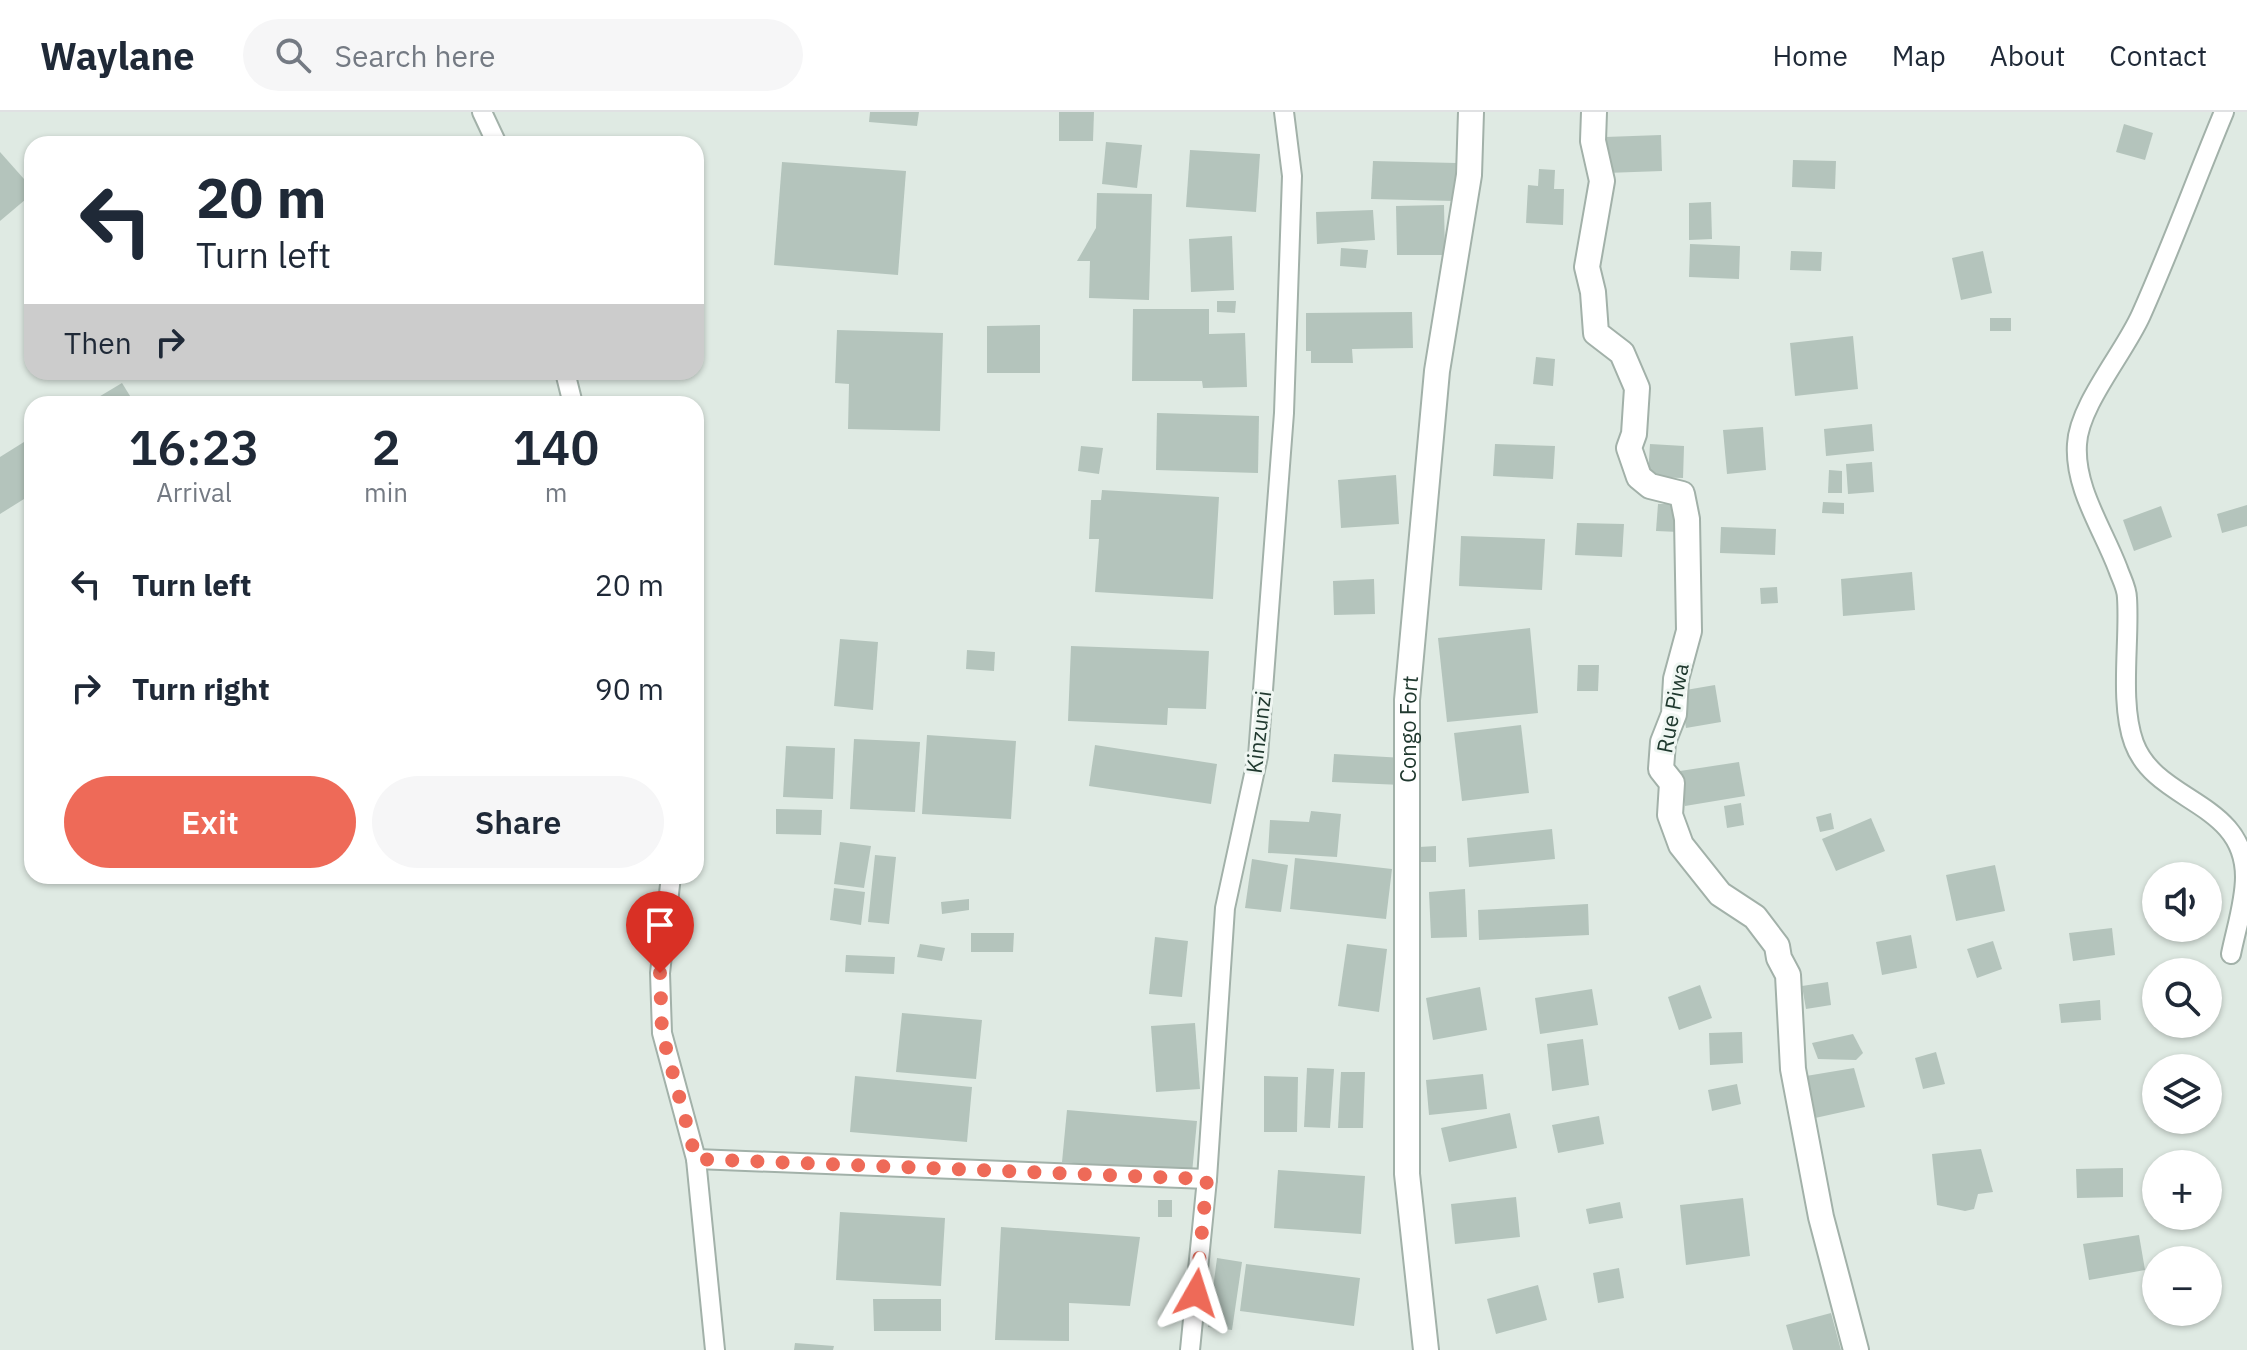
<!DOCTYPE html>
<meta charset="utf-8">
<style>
body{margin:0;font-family:"IBM Plex Sans",sans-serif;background:#f6f6f7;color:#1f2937;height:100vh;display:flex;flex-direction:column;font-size:30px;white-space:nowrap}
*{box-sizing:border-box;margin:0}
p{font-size:26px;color:#747a83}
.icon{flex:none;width:44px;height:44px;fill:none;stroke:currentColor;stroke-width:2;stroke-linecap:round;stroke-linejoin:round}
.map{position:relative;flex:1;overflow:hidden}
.drawer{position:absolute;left:24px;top:284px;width:680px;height:488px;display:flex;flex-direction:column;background:#fff;border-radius:24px;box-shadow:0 2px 6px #0004}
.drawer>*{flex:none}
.guide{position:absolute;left:24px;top:24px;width:680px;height:244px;border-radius:24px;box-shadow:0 2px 6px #0004;background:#fff;color:#1f2937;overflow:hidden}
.tools{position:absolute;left:2142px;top:750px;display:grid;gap:16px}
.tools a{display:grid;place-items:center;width:80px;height:80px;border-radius:50%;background:#fff;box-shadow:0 2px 6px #0004;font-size:40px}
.pin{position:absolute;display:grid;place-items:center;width:68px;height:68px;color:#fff;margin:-82px -34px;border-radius:50% 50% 50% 0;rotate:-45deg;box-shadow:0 0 8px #0007}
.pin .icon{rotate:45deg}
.me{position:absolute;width:88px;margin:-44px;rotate:6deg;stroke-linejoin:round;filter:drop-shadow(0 0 6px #0008)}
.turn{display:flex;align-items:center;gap:28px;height:168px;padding:0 40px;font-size:36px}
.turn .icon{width:104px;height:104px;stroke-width:2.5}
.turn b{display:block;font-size:56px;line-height:68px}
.then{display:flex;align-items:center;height:76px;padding:0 40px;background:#0003;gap:16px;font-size:30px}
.eta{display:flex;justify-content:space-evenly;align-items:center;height:136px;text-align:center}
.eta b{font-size:48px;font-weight:600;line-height:56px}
.primary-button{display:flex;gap:16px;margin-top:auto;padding:16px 40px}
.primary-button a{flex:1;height:92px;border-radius:48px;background:#ee6a58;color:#fff;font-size:32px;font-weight:600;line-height:92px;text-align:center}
.primary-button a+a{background:#f6f6f7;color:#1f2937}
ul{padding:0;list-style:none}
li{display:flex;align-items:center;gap:24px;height:104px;padding:0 40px}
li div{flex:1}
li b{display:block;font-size:30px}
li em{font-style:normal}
header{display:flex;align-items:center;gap:48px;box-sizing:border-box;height:112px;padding:0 40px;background:#fff;border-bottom:2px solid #e0e1e3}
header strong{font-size:38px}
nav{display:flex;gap:44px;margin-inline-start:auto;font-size:28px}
.search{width:560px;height:72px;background:#f6f6f7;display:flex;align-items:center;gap:20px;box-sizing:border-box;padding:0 28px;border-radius:44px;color:#747a83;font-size:30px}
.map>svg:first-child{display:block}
.building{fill:#b4c4bc}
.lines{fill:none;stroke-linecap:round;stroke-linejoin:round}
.lane-casing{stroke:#a2b1a9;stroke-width:22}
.street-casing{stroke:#a2b1a9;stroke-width:28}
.lane{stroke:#fff;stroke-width:18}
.street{stroke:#fff;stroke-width:24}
.route{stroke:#ee6a58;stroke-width:14;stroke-dasharray:0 25.2}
.labels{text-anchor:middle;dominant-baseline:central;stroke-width:6;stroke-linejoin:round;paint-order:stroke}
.street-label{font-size:22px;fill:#20392f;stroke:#eff6f2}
</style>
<header>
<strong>Waylane</strong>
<div class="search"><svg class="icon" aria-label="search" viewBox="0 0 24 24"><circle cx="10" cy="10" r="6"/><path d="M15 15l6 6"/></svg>Search here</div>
<nav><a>Home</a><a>Map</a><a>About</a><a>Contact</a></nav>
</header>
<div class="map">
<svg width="2247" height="1238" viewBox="0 0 2247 1238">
<rect width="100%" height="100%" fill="#dfeae3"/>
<!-- building -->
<g class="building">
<polygon points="870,0 919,0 917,14 869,10"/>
<polygon points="1059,0 1094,0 1093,29 1059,29"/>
<polygon points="2124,12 2153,21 2145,48 2116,40"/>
<polygon points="1661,23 1662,59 1606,61 1605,25"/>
<polygon points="1106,30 1142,33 1137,76 1102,72"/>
<polygon points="1190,38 1260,42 1256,100 1186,95"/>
<polygon points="0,40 32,76 32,82 0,109"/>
<polygon points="1793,48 1836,49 1835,77 1792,75"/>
<polygon points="1373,49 1456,51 1454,89 1371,87"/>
<polygon points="782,50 906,59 898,163 774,153"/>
<polygon points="1539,57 1555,58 1554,77 1564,77 1563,113 1526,111 1528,73 1538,74"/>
<polygon points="1097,81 1152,82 1149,188 1089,186 1090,149 1077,149 1096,116"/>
<polygon points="1711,90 1712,127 1689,128 1689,91"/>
<polygon points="1444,93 1445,143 1397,143 1396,94"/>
<polygon points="1373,98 1375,128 1317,132 1316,100"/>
<polygon points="1232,124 1234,178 1191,180 1189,127"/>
<polygon points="1690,132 1740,134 1739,167 1689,165"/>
<polygon points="1341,136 1368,138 1366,156 1340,154"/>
<polygon points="1791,139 1822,140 1821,159 1790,158"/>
<polygon points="1983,139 1992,181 1961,188 1952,146"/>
<polygon points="1217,189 1236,189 1235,201 1217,200"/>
<polygon points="1133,197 1209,197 1209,222 1245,221 1247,275 1203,276 1202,269 1132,269"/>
<polygon points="1412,200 1413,236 1352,237 1353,251 1311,251 1311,239 1306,239 1306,201"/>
<rect x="1990" y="206" width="21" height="13"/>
<polygon points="1040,213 1040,261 987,261 987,214"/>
<polygon points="837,218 943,221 940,319 848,317 849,272 835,271"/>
<polygon points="1853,224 1858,277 1795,284 1790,231"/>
<polygon points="1536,245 1555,247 1553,274 1533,272"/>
<polygon points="122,271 135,292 87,292"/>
<polygon points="1157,301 1259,304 1258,361 1156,358"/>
<polygon points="1872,312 1874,339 1826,344 1824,317"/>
<polygon points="1763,315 1766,358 1727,362 1723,318"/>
<polygon points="32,325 32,382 0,402 0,345"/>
<polygon points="1495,332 1555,334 1553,367 1493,364"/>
<polygon points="1650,332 1684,334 1683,366 1648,365"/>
<polygon points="1081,334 1103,336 1099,362 1078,359"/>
<polygon points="1872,350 1874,380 1848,382 1846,352"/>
<polygon points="1829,358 1842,359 1842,381 1828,381"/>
<polygon points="1396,363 1399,412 1341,416 1338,368"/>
<polygon points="1102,378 1219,385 1213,487 1095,480 1099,427 1089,427 1091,388 1101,388"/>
<polygon points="1823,390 1844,391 1844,402 1822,401"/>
<polygon points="1658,392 1680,392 1679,420 1656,419"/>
<polygon points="2247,393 2247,414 2222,421 2217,402"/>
<polygon points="2161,394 2172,425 2134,439 2123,408"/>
<polygon points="1577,411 1624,412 1622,445 1575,443"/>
<polygon points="1721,415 1776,417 1775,443 1720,441"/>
<polygon points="1461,424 1545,427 1542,478 1459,474"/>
<polygon points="1912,460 1915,498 1843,504 1841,467"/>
<polygon points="1374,467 1375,502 1334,503 1333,469"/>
<polygon points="1777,475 1778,491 1761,492 1760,476"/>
<polygon points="1530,516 1538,601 1447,610 1438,526"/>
<polygon points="840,527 878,530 873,598 834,594"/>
<polygon points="1071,534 1209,539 1206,597 1168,596 1167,613 1068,609"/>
<polygon points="967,538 995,540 994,559 966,557"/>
<polygon points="1578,553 1599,553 1598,579 1577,579"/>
<polygon points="1715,573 1721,610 1686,616 1680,579"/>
<polygon points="1521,613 1529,681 1462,689 1454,621"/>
<polygon points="927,623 1016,629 1011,707 922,702"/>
<polygon points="854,627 920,630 915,700 850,697"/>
<polygon points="1095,633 1217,652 1211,692 1089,674"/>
<polygon points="786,634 835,636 833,687 783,685"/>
<polygon points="1334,642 1404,646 1402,673 1332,670"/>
<polygon points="1739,650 1745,684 1685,694 1680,659"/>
<polygon points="1741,691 1744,713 1727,716 1724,694"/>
<polygon points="776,697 822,698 821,723 776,722"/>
<polygon points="1311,699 1341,702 1337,745 1268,741 1270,708 1309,710"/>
<polygon points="1831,701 1834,717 1820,720 1816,705"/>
<polygon points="1871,706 1885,739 1836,759 1822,727"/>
<polygon points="1552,717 1555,747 1469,755 1467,726"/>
<polygon points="840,730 871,734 864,776 834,772"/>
<polygon points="1436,734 1436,750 1419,750 1419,735"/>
<polygon points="875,743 896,745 889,812 868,810"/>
<polygon points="1295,746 1392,757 1386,807 1290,797"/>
<polygon points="1252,747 1288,753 1281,800 1245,796"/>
<polygon points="1995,753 2005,799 1956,809 1946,763"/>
<polygon points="834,776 865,780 861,813 830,808"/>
<polygon points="1465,777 1467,825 1431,826 1429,780"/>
<polygon points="969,787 969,798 942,802 941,790"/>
<polygon points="1588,792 1589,823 1479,828 1478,798"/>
<polygon points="2112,816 2115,843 2073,849 2069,821"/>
<polygon points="971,821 1014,821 1013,840 971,840"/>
<polygon points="1911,823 1917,856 1882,863 1876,830"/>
<polygon points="1155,825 1188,829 1182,885 1149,882"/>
<polygon points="1993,829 2002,857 1977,866 1967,837"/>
<polygon points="920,832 945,836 942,849 917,845"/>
<polygon points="1347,832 1387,837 1379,900 1338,894"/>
<polygon points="846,843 895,845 894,862 845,860"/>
<polygon points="1828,870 1831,893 1806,897 1802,874"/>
<polygon points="1700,873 1712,906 1679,918 1668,885"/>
<polygon points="1480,875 1487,918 1433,928 1426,886"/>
<polygon points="1592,877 1598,913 1540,922 1535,886"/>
<polygon points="2100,888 2101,908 2061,911 2059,892"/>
<polygon points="902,901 982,908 976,967 896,960"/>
<polygon points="1195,911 1200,977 1156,980 1151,914"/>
<polygon points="1742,920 1743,951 1710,953 1709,921"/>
<polygon points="1853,922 1863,941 1856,948 1818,947 1812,931"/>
<polygon points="1583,927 1589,973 1552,979 1547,932"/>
<polygon points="1936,940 1945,972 1923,977 1915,946"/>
<polygon points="1307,956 1334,957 1330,1016 1304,1015"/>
<polygon points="1854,956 1865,995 1815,1006 1806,964"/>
<polygon points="1341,960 1365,960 1363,1016 1338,1016"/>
<polygon points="1483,962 1487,997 1429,1003 1426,968"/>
<polygon points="855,964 972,975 967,1030 850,1020"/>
<polygon points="1264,964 1298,965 1297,1020 1264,1020"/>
<polygon points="1737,972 1741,992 1712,999 1708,978"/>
<polygon points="1067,998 1197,1009 1192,1061 1062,1050"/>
<polygon points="1510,1001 1517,1036 1449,1050 1441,1016"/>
<polygon points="1599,1004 1604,1032 1558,1041 1552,1013"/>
<polygon points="1981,1037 1993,1080 1978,1082 1974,1097 1965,1099 1937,1093 1932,1042"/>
<polygon points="2123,1056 2123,1085 2077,1086 2076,1057"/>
<polygon points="1278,1058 1365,1064 1361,1122 1274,1116"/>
<polygon points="1516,1085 1520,1125 1455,1132 1451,1092"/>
<polygon points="1743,1086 1750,1144 1686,1153 1680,1093"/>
<rect x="1158" y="1088" width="14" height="17"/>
<polygon points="1620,1090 1623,1106 1589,1112 1586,1097"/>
<polygon points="840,1100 945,1106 941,1174 836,1168"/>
<polygon points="1001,1115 1140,1125 1130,1194 1069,1191 1069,1229 995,1228"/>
<polygon points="2139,1123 2145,1158 2089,1168 2083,1132"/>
<polygon points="1217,1146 1242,1150 1232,1218 1208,1215"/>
<polygon points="1246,1152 1360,1166 1354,1214 1240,1199"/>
<polygon points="1619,1156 1624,1186 1598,1191 1593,1161"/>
<polygon points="1538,1173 1547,1208 1496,1222 1487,1187"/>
<polygon points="873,1187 941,1187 941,1219 874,1219"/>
<polygon points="1831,1201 1841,1238 1793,1238 1786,1213"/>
<polygon points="795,1231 834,1234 833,1238 794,1238"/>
</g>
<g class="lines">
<!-- lane casing -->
<g class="lane-casing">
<g id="lane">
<polyline points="482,0 497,32"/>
<path d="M2224,0C2196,67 2171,136 2141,203C2124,241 2079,293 2077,332C2074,376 2103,417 2118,457C2121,466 2127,476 2127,486C2130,529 2119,590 2134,631C2156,691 2245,689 2245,765C2245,790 2236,817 2231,842"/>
<polyline points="565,260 573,292"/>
<polyline points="671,764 660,861 662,921 696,1047 715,1238"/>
<polyline points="696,1047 1207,1067"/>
<polyline points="1190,1238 1207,1067 1225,796 1258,644 1274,432 1284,301 1292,64 1284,0"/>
</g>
</g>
<!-- street casing -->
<g class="street-casing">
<g id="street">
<polyline points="1594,0 1593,29 1602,69 1587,155 1593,180 1596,221 1622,241 1637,276 1634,322 1629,336 1639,365 1650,374 1682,382 1687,407 1689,519 1676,567 1674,602 1663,630 1661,657 1672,671 1670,703 1681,733 1720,782 1755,805 1777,834 1779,846 1788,863 1793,957 1821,1105 1856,1238"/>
<path id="s1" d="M1426,1238L1407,1062V588L1437,259L1469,63L1471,0"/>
</g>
</g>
<!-- lane -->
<use href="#lane" class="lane"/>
<!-- street -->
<use href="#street" class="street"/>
</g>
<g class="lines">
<!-- route -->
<polyline class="route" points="660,861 662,921 696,1047 1207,1067 1196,1181"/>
</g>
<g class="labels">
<!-- street labels -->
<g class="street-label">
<text transform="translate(1672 596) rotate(-79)">Rue Piwa</text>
<text stroke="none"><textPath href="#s1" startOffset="622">Congo Fort</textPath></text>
<text transform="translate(1258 620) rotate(-83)">Kinzunzi</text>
</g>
</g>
</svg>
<div class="tools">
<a><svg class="icon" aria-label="sound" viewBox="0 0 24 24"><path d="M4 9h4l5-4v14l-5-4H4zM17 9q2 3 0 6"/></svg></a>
<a><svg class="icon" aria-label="search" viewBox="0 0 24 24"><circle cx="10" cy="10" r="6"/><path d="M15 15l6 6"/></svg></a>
<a><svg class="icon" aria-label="layers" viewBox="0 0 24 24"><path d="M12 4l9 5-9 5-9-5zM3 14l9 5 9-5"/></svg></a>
<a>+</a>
<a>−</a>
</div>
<div class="pin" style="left:660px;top:861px;background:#d93025"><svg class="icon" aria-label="arrive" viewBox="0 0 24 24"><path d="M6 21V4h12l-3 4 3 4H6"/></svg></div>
<svg class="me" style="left:1196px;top:1181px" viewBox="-20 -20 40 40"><path d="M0-17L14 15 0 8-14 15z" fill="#ee6a58" stroke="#fff" stroke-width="4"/></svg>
<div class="guide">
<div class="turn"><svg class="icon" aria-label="left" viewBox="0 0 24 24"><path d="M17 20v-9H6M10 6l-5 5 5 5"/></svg><div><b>20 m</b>Turn left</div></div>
<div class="then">Then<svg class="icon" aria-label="right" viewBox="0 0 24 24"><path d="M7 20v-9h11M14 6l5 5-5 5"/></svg></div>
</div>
<section class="drawer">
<div class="eta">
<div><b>16:23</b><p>Arrival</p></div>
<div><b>2</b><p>min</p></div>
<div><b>140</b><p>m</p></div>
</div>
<ul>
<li><svg class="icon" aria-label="left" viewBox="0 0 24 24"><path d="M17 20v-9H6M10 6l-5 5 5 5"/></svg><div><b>Turn left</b></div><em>20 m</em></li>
<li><svg class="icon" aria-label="right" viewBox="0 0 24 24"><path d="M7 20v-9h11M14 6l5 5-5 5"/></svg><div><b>Turn right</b></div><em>90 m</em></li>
</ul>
<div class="primary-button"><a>Exit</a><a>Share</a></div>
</section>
</div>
